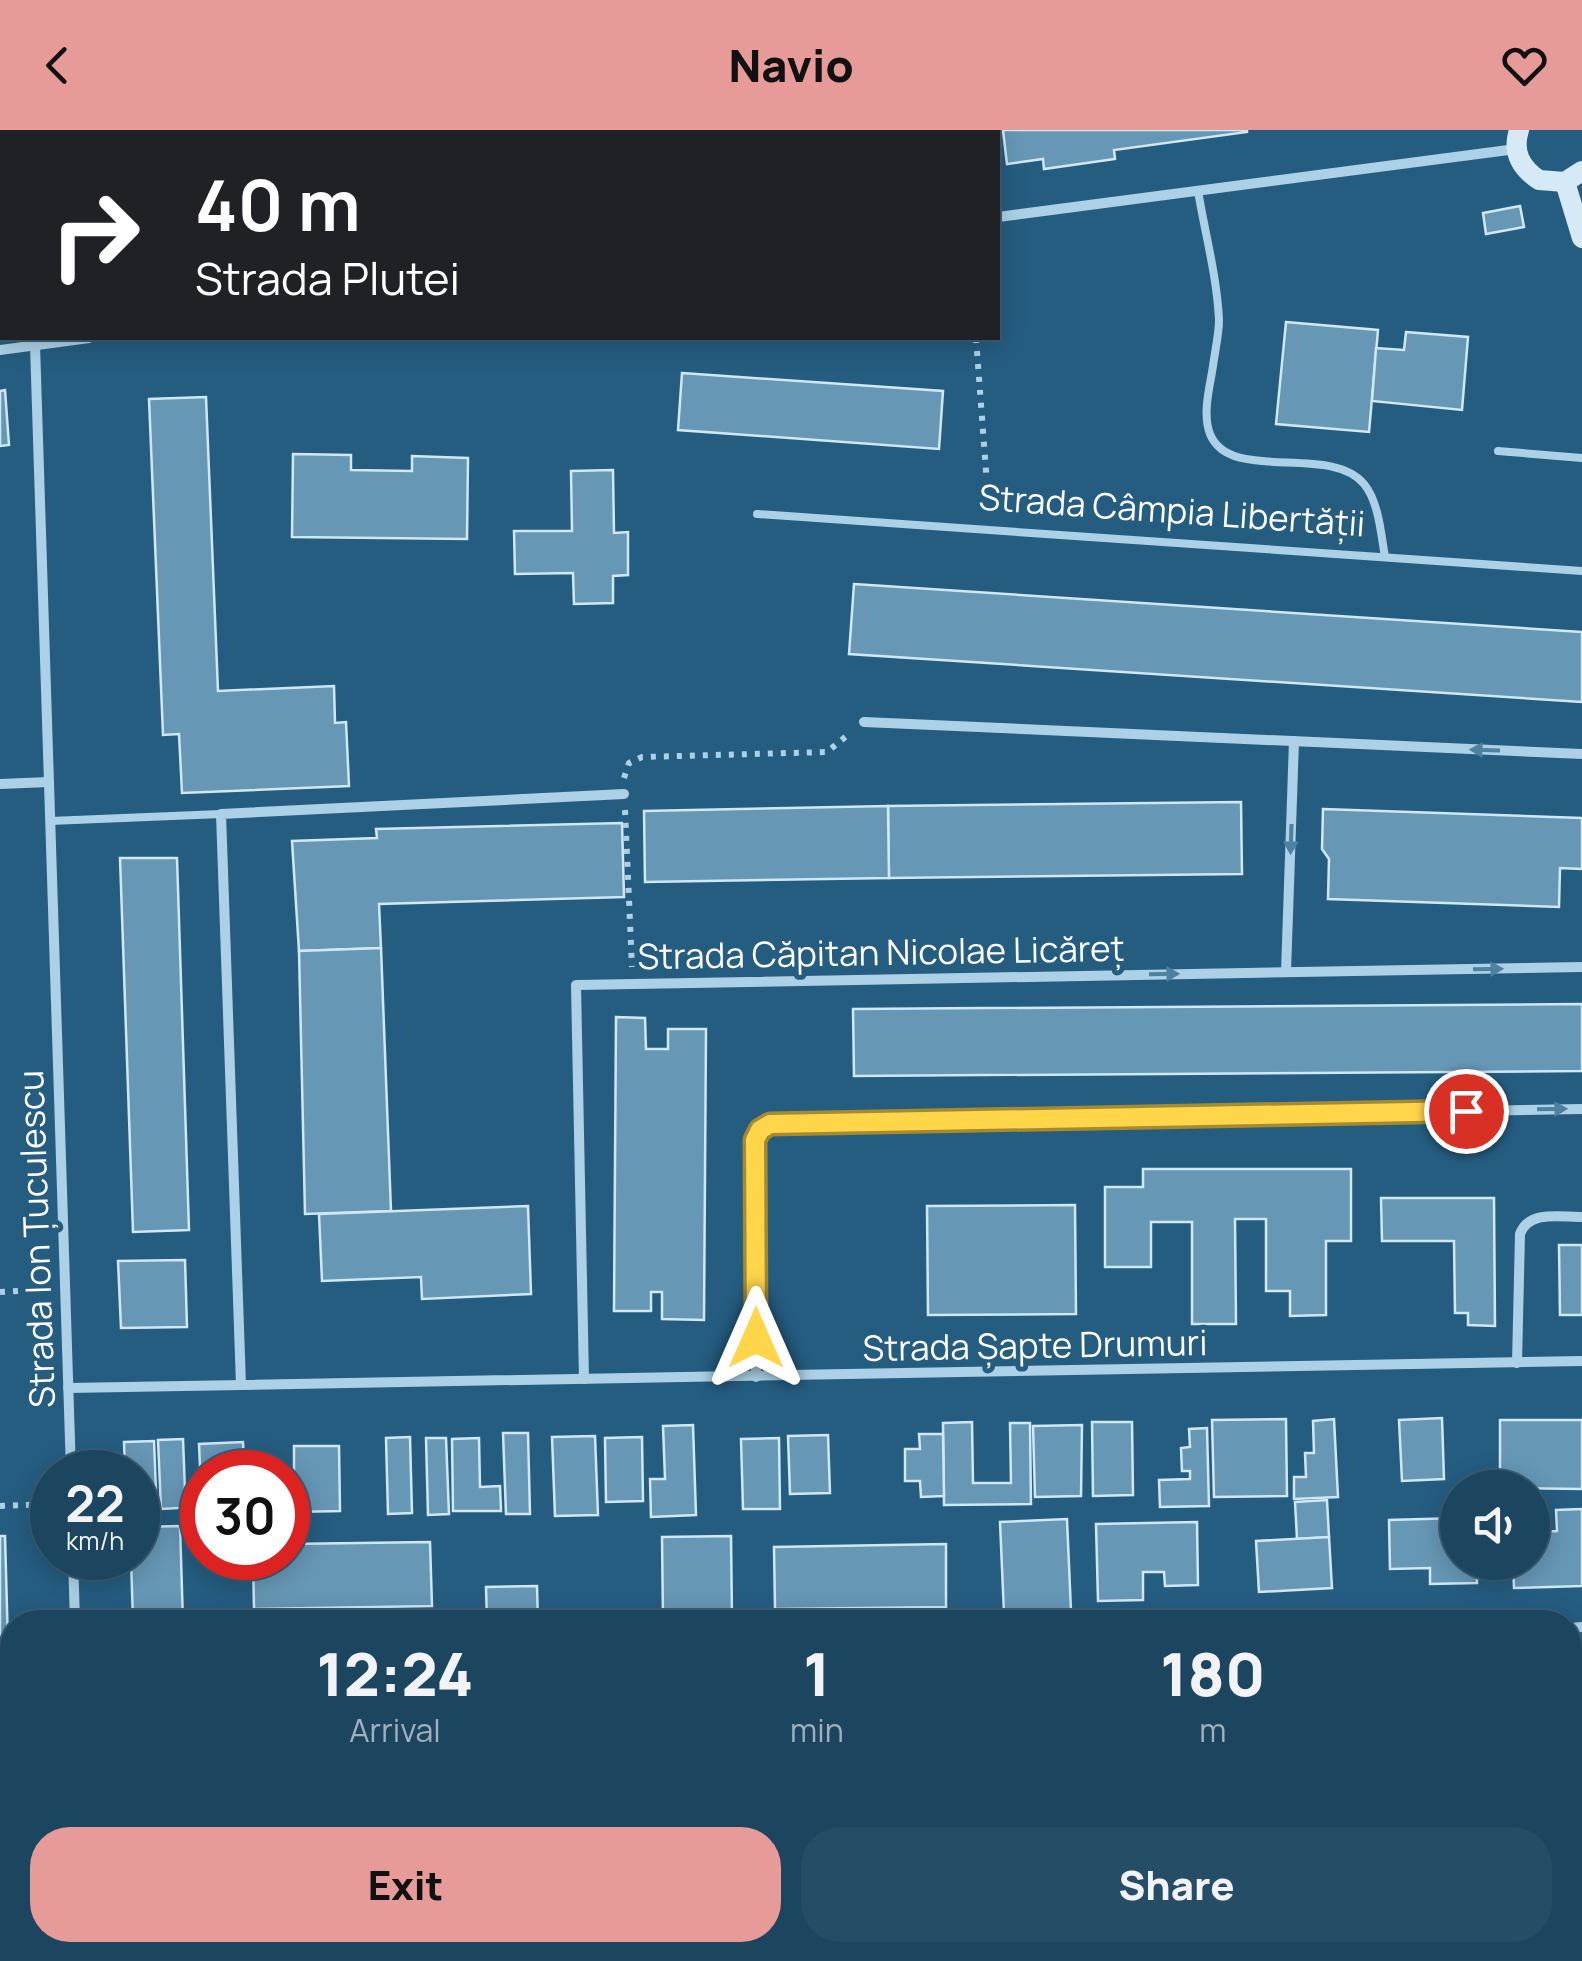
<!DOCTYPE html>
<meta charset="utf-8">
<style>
body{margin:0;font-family:Manrope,sans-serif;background:#254d66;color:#f1f3f6;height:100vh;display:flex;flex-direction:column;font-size:38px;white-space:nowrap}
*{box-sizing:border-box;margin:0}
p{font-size:32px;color:#a0b1bd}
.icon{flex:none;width:55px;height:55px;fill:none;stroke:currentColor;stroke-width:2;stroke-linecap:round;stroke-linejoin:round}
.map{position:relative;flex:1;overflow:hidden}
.sheet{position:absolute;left:0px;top:1480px;width:1582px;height:352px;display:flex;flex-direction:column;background:#1c4660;border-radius:40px 40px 0 0;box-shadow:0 5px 25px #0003,0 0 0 2px #3a5e75}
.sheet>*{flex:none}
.top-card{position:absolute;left:0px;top:0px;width:1000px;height:210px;box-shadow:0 5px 25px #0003,0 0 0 2px #3a5e75;background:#202124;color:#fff;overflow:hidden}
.buttons{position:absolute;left:1440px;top:1340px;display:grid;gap:20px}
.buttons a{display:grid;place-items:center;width:110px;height:110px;border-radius:50%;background:#1c4660;box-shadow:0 5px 25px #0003,0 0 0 2px #3a5e75;font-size:50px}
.speed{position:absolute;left:30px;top:1320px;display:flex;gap:20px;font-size:50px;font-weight:700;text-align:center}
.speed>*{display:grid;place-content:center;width:130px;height:130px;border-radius:50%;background:#1c4660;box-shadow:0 5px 25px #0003,0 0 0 2px #3a5e75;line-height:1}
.speed small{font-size:25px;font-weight:400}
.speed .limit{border:15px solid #d22;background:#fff;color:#111}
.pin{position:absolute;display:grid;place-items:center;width:85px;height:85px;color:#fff;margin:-42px;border:5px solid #fff;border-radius:50%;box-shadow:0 2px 10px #0007}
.me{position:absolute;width:110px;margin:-55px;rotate:0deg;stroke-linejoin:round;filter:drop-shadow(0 0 8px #0008)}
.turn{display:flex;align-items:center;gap:35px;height:210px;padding:0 30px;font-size:45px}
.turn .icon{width:130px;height:130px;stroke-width:2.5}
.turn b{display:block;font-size:70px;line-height:85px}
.eta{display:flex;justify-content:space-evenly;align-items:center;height:170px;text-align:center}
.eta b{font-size:60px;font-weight:800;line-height:70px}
.primary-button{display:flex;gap:20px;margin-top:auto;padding:20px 30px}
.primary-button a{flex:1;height:115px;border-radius:40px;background:#e69b98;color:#111;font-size:40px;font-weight:800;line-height:115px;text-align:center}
.primary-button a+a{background:#254d66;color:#f1f3f6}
header{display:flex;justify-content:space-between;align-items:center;height:130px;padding:0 30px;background:#e69b98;color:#111;font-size:45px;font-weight:800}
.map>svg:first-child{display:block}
.green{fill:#36769c}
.building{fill:#6697b5;stroke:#d0e7f5;stroke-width:2.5}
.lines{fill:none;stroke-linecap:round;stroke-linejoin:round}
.path{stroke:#acd1e6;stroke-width:6;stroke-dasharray:5 8;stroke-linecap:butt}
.lane{stroke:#acd1e6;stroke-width:8}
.street{stroke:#acd1e6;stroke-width:10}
.secondary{stroke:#d6e9f6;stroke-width:20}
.oneway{fill:#4e809f}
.route-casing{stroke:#a68a30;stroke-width:25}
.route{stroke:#ffd54a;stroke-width:18}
.labels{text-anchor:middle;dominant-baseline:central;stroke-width:10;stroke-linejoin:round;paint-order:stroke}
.street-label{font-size:35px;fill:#fff;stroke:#255d80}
</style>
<header><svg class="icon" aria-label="back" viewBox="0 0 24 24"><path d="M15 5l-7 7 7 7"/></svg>Navio<svg class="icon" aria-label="heart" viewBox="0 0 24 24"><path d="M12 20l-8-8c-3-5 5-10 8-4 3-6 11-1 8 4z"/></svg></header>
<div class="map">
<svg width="1582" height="1831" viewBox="0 0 1582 1831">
<rect width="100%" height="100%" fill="#255d80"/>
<!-- green -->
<g class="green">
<polygon points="0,0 757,0 2,2 0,185"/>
<polygon points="430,1820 431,1831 269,1831 269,1825"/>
</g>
<!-- building -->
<g class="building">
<polygon points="1003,0 1247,0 1247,2 1114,20 1115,29 1044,39 1043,29 1007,34"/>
<polygon points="1520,76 1524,97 1486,104 1483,83"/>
<polygon points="1286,192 1378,200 1369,302 1276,294"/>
<polygon points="1406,202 1468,207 1462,280 1372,271 1376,218 1404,220"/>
<polygon points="682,243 943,261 939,319 678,300"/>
<polygon points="5,260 9,315 0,316 0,261"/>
<polygon points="206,267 218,561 334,556 335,593 346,592 349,656 182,663 179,604 163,605 149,269"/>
<polygon points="293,324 351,325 351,340 412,341 412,326 468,328 467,409 292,407"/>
<polygon points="613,340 614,403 628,402 628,445 613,446 613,473 574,474 573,443 515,444 514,401 572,401 571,341"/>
<polygon points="854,454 1582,502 1582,572 849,524"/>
<polygon points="1241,672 1242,744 889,748 888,676"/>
<polygon points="888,676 889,748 645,752 644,681"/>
<polygon points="1323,679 1582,688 1582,739 1560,738 1559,777 1328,769 1329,729 1322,719"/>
<polygon points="622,693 624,767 379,774 381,818 299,821 292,711 377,708 376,699"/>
<polygon points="120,728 177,728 189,1100 133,1102"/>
<polygon points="381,818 391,1081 305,1084 299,821"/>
<polygon points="1582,874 1582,941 854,946 853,879"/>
<polygon points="616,887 645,888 646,919 668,919 668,899 706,899 704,1190 662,1189 662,1162 651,1162 651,1181 614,1181"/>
<polygon points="1143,1039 1351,1039 1351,1111 1326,1111 1326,1185 1290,1186 1290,1161 1266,1161 1266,1089 1235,1089 1236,1194 1192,1194 1192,1092 1151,1092 1151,1137 1105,1137 1105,1057 1143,1057"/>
<polygon points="1381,1068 1494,1068 1495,1196 1468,1195 1468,1183 1455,1183 1454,1111 1382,1111"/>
<polygon points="1075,1075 1076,1184 928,1185 927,1076"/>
<polygon points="528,1076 531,1164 422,1169 421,1147 322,1151 319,1084"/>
<polygon points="1559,1115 1582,1115 1582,1185 1560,1185"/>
<polygon points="185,1130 187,1197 121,1198 118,1131"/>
<polygon points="1442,1288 1444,1349 1402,1351 1399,1290"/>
<polygon points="1286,1289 1287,1366 1214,1367 1212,1290"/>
<polygon points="1334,1289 1338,1367 1294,1369 1294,1347 1306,1347 1305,1323 1314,1323 1313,1291"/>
<polygon points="1500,1290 1582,1290 1582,1359 1500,1358"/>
<polygon points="972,1292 973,1353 1011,1353 1010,1293 1030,1293 1031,1374 944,1375 943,1293"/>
<polygon points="1092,1292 1132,1292 1133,1365 1093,1366"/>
<polygon points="693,1295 696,1385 651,1387 650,1349 665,1349 663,1296"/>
<polygon points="1082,1295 1081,1366 1035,1367 1033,1296"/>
<polygon points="1207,1298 1209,1376 1160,1377 1159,1350 1190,1349 1190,1341 1182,1341 1181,1318 1190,1317 1189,1299"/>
<polygon points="503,1303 528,1303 530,1384 506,1384"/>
<polygon points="919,1304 943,1304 944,1366 921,1367 920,1351 905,1351 905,1319 920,1319"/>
<polygon points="828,1305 830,1363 790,1364 788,1306"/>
<polygon points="595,1306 598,1385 555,1386 552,1307"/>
<polygon points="410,1307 412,1383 388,1384 386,1308"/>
<polygon points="642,1307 643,1371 606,1372 605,1308"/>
<polygon points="426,1308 446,1308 449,1384 428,1385"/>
<polygon points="479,1308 480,1357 500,1356 501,1381 453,1381 452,1309"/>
<polygon points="779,1308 780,1379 743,1379 741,1309"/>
<polygon points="183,1309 185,1361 196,1360 197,1377 161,1379 158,1310"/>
<polygon points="154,1311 156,1361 138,1362 138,1342 125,1342 124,1312"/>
<polygon points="243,1312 244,1330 256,1329 256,1342 202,1342 202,1383 199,1314"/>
<polygon points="294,1316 339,1316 340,1381 294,1382"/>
<polygon points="1327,1370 1329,1407 1297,1409 1295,1372"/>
<polygon points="1582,1379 1582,1456 1514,1458 1513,1432 1532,1432 1532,1402 1557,1401 1556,1380"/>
<polygon points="1458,1388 1458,1432 1477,1432 1477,1453 1430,1454 1430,1438 1390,1439 1389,1390"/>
<polygon points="1067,1389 1071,1481 1004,1484 1000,1392"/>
<polygon points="1197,1392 1198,1455 1165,1456 1164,1442 1143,1442 1143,1470 1098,1471 1096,1394"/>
<polygon points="180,1396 183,1492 133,1492 131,1428 138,1428 138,1397"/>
<polygon points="0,1406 5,1406 11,1623 0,1624"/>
<polygon points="731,1406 732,1488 663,1489 662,1407"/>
<polygon points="1329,1407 1332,1458 1259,1462 1256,1411"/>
<polygon points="430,1412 432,1476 254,1479 253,1428 288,1428 288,1414"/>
<polygon points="946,1414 946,1477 775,1479 774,1417"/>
<polygon points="537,1456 538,1492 487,1492 486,1457"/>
<polygon points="1582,1539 1582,1600 1570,1600 1570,1540"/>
<polygon points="1570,1689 1582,1689 1582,1749 1570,1750"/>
<polygon points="0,1773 10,1774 11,1831 0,1831"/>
<polygon points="145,1820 194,1820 194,1831 146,1831"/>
<polygon points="504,1820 556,1820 556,1831 505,1831"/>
</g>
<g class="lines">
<!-- path -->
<g class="path">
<polyline points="976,208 989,381"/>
<polyline points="624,648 629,633 642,627 827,622 849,604"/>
<polyline points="625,680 632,837"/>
<polyline points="0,1162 49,1159"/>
<polyline points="0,1376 52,1374"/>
<polyline points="1359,1820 1360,1831"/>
</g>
<!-- lane -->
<g class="lane">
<path d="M1198,61C1205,103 1217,147 1219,190C1219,204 1215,221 1213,236C1210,256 1202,284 1210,304C1230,354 1330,313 1364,354C1379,372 1381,405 1385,427"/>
<polyline points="1498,321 1582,328"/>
<polyline points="757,384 1582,441"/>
<polyline points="50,691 221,684"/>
<polyline points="484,1820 486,1831"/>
<polyline points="227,1831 233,1820"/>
</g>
<!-- street -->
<g class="street">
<polyline points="940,0 940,2"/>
<polyline points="998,87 1516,19"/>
<polyline points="35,215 71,1342"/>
<polyline points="0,220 89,208"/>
<polyline points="864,592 1582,624"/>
<polyline points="0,654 49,652"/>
<polyline points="1286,842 1294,611"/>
<path d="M1517,1233L1520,1104C1529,1080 1560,1087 1582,1087"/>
<polyline points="756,1247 755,1010 761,1000 770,994 1582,979"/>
<polyline points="584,1249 576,855 1582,837"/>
<polyline points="241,1255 221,684 624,664"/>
<polyline points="68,1258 1582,1231"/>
<polyline points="73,1428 75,1492"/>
<polyline points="1570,1498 1582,1497"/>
<polyline points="0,1691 12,1691"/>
<polyline points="1570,1785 1582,1785"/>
<polyline points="86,1820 86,1831"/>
<polyline points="623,1820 624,1831"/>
</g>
<!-- secondary -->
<g class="secondary">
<path d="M1519,0C1512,22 1521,38 1539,50L1565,52L1582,41"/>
<polyline points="1565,52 1582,108"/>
</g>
</g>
<!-- one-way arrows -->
<defs><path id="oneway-solid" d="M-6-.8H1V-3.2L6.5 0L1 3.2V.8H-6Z" transform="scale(2.5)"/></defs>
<g class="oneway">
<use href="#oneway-solid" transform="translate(1485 620) rotate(-178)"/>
<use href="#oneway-solid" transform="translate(1291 709) rotate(92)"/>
<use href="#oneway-solid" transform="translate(1488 839) rotate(-1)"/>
<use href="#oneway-solid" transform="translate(1164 844) rotate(-1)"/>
<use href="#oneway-solid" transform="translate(1552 979) rotate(-1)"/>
</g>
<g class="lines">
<!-- route casing -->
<g class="route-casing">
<polyline id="route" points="756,1208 755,1010 760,1000 770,994 1466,981"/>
</g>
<!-- route -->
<use href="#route" class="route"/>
</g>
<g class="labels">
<!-- street labels -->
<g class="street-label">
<text transform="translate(1172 380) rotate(4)">Strada Câmpia Libertății</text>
<text transform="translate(881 822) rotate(-1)">Strada Căpitan Nicolae Licăreț</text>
<text transform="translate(36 1109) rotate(-92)">Strada Ion Țuculescu</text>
<text transform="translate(1035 1215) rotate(-1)">Strada Șapte Drumuri</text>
</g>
</g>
</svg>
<div class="buttons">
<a><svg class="icon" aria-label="sound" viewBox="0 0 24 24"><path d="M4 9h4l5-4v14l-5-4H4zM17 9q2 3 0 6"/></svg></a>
</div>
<div class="speed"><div>22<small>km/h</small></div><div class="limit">30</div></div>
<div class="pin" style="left:1466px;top:981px;background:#d93025"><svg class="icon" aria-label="arrive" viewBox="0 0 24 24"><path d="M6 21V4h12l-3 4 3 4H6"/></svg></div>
<svg class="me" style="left:756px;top:1208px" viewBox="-20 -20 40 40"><path d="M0-17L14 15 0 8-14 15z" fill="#ffd54a" stroke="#fff" stroke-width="4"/></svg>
<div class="top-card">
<div class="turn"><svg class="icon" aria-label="right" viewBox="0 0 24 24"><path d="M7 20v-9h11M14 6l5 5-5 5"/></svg><div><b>40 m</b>Strada Plutei</div></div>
</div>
<section class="sheet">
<div class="eta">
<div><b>12:24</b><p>Arrival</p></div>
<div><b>1</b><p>min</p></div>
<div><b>180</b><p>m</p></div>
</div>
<div class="primary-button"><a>Exit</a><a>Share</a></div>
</section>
</div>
